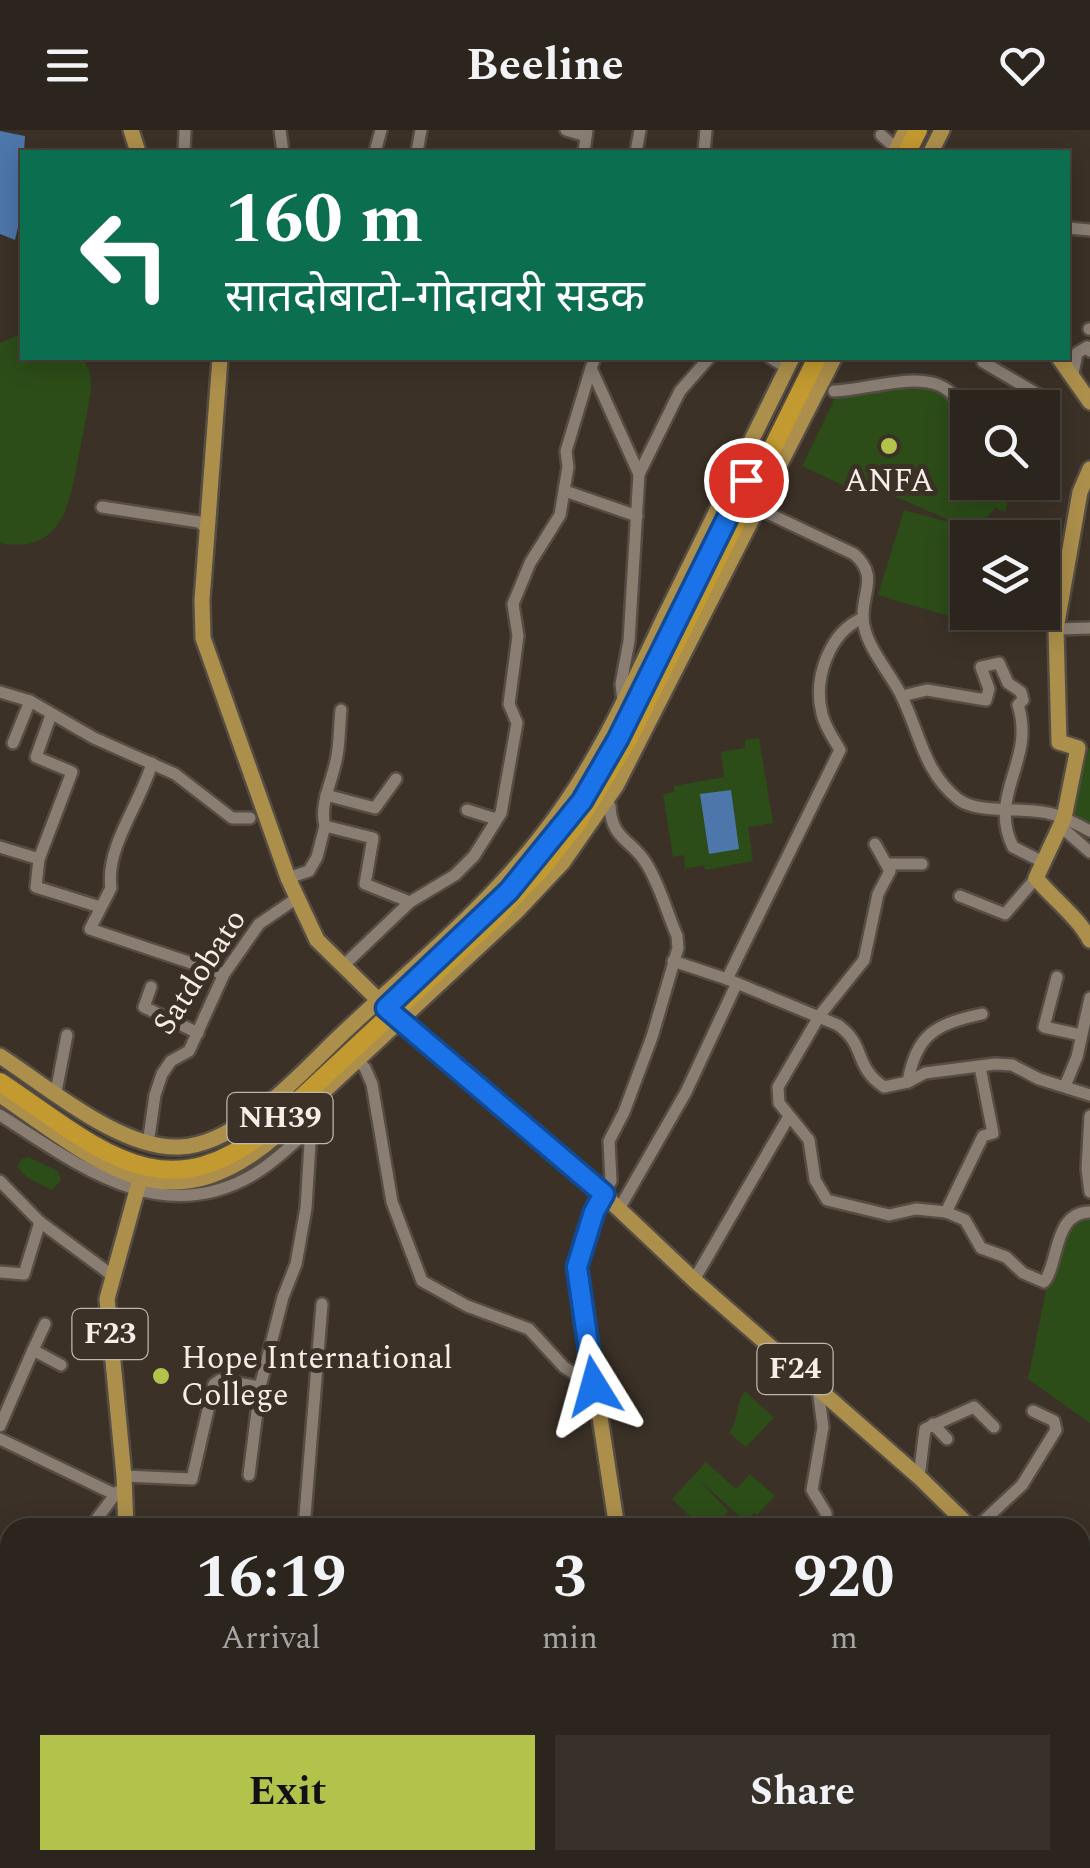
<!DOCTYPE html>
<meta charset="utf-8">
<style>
body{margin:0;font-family:Spectral,"Noto Sans Devanagari",serif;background:#38312a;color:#f1f3f6;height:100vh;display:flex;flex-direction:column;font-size:38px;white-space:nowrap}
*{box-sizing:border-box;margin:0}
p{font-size:32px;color:#a6a5a4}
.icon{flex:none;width:55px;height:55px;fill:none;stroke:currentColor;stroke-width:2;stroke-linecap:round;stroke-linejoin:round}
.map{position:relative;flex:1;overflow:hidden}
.details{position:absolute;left:0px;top:1388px;width:1090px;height:352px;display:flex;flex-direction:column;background:#2c251d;border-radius:30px 30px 0 0;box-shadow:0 5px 25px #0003,0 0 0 2px #48423b}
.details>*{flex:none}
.guide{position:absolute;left:20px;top:20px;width:1050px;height:210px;border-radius:0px;box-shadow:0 5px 25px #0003,0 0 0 2px #48423b;background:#0b6e4f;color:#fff;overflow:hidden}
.buttons{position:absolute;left:950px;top:260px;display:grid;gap:20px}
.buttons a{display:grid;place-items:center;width:110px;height:110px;border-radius:0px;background:#2c251d;box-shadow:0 5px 25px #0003,0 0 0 2px #48423b;font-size:50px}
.pin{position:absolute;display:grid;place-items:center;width:85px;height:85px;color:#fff;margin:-42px;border:5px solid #fff;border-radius:50%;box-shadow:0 2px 10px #0007}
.me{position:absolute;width:110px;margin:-55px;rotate:352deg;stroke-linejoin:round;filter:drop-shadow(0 0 8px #0008)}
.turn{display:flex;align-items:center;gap:35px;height:210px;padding:0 40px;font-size:45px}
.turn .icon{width:130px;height:130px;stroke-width:2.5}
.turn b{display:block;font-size:70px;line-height:85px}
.eta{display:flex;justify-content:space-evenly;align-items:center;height:170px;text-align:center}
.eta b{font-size:60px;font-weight:700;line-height:70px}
.action{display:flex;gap:20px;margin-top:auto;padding:20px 40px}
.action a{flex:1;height:115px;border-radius:0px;background:#b3c24b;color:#111;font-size:40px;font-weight:700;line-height:115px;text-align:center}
.action a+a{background:#38312a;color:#f1f3f6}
header{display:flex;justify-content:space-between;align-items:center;height:130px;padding:0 40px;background:#2c251d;font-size:45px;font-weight:700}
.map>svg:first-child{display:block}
.green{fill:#2c4d18}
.water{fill:#4d76aa}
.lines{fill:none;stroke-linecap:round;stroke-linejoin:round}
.minor-casing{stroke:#554c44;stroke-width:16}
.major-casing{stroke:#554c44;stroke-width:20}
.highway-casing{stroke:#554c44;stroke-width:22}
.minor{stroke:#8a7e73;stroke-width:11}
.major{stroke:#ac8f4b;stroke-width:15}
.highway{stroke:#c39a30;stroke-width:18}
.route-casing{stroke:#114b97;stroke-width:25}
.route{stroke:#1a73e8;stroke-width:18}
.poi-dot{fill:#b3c24b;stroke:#3b3127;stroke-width:4}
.labels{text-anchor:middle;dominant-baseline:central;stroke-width:10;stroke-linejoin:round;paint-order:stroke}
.shield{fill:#3b3127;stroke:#beb6af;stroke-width:2.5}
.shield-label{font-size:30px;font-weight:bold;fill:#f6efe9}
.poi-label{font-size:32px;fill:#f6efe9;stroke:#3b3127}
.street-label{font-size:32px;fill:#f6efe9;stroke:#3b3127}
</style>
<header><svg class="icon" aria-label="menu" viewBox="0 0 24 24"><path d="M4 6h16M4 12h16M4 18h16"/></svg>Beeline<svg class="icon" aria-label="heart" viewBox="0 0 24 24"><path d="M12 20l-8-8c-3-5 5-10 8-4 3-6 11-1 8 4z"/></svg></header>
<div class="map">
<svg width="1090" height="1738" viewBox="0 0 1090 1738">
<rect width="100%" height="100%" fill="#3b3127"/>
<!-- green -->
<g class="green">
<path d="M22,203V228H83L90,243L91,259C87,283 83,306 78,329C70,374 61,425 0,413V213Z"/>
<path d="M897,253C912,255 934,253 944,264C954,275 954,287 967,296L968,352L1012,353L1005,382L995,378L983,393L971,388L964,397L985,405L984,407L968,408L967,470L961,490L878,465L904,380L960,395L851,347L845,356L802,336L838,262Z"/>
<polygon points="759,608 773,693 748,697 753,731 705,740 704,735 685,739 684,725 673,727 663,664 674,662 674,656 724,647 721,622 745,618 745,610"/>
<polygon points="1089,618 1090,618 1090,692 1072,684"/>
<polygon points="28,1027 58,1041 61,1050 52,1060 28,1048 17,1037 22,1029"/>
<polygon points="1090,1080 1090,1293 1028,1249 1056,1112 1083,1081"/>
<path d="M745,1261L774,1288L746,1317L729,1303C739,1290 736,1271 745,1261Z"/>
<polygon points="706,1332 736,1359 750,1344 775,1366 757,1385 754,1383 746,1392 698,1349 728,1381 717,1397 702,1397 672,1369"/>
</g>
<!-- water -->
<g class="water">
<polygon points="0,1 25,6 20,89 15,110 0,104"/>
<polygon points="731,660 739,719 709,724 700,664"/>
</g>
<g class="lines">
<!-- minor casing -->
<g class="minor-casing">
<g id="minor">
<polyline points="280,0 283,22"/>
<polyline points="566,0 586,6"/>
<polyline points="881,5 897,19"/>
<polyline points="184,22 185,0"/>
<polyline points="375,22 381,0"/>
<polyline points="417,22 421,0"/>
<polyline points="584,22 587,0"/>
<polyline points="636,22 640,0"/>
<polyline points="704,22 706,0"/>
<polyline points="1068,98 1090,100"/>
<polyline points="1089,199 1090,199"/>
<polyline points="595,228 591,238 639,344 629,511 621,554 623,571"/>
<polyline points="771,228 787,238"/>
<polyline points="983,228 983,232 1039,265"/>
<polyline points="1073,244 1077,223 1087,217 1090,221"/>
<path d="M834,261C866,261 926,237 951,263C958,271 960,282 968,290"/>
<polyline points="639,344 680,261 709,228"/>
<polyline points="565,361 637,386"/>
<polyline points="102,377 199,392 207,399"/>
<path d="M757,378L854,424C879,446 862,461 863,488C864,514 888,540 900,563C919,599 923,642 958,669C976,684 1024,677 1048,683C1063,686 1076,694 1090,701"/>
<polyline points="1056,499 1090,498"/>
<polyline points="0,562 30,571 94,608 175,644 232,688 250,688"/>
<path d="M902,566L927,560L986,570L989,559L981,537L999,533L1008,553L1021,562L1023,570L1018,575C1036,631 987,664 1013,717L1043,732"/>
<polyline points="13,613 30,571"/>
<path d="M152,633C141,673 105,717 111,758L90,799L224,844"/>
<polyline points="326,665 375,678 396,649"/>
<polyline points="467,680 496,689"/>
<polyline points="325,696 373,708 365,754 410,772"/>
<polyline points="1060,696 1090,722"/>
<path d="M875,714L890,741L878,764L864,830L820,885L778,957L779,973L809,1010L815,1050L827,1070L889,1085L916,1079L946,1082L965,1090L981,1118L1006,1127L1023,1143L1044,1152C1059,1134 1053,1082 1090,1082"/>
<polyline points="0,717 39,729 36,757 100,777"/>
<polyline points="39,729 72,642 36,627 51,585"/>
<polyline points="888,734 922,734"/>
<path d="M288,748L309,741L317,727L325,696C319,676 332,651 336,631C340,614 339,597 341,580"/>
<polyline points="960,766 1005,784 1036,748"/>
<path d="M673,831L727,849L838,895C867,916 853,936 884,957L908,952L925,943L995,934L1012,935L1039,949L1090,965"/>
<polyline points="344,835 410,772 455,745 474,726 501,683 517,593 509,574 518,506 513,474 530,433 560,385 568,337 566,321 591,238"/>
<polyline points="1057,847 1044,897 1081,905"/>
<path d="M727,849L840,620C833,608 825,597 822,584C813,549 829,502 863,488"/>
<polyline points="151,857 144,877 198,903"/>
<polyline points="358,930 365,938 372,954 392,1072 422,1151 467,1176 529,1199 564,1237 594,1256"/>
<path d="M908,952C916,904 936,894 982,884"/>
<polyline points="1065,956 1077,927 1090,868"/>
<polyline points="56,962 67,905"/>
<path d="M0,985C78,1035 162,1101 256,1043C276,1031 292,1014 310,999"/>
<polyline points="1090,986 1087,1039 1090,1062"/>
<polyline points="148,1014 155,965 162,944 171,931 189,921 224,844 259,794 297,768"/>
<polyline points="0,1051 40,1092 113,1146"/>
<path d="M603,1064L611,1051L609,1011L624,982L652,907L678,818L677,806C667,783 660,755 646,733C632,710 611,709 610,676L605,672"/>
<polyline points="619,1079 686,962 736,855"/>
<polyline points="946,1082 983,1006 993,1003 980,937"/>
<polyline points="0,1142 24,1144 40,1092"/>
<polyline points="694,1150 788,988"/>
<polyline points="33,1220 45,1194"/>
<polyline points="818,1259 823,1297 812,1360 826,1383 826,1398"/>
<polyline points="933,1294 947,1309"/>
<polyline points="0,1296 33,1220 61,1235"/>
<polyline points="0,1309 114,1364"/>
<polyline points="249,1345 260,1257 283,1167 296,1134 306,1078 311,997 291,992"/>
<polyline points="124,1346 192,1349 214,1254 220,1250 260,1257"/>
<polyline points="919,1347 925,1299 974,1277 994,1297"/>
<polyline points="90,1398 117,1362"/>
<polyline points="304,1398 322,1174"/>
<polyline points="976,1398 1022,1355 1056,1300 1054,1291 1033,1281"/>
<polyline points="0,1445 10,1446"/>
<polyline points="1080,1451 1090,1438"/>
<polyline points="0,1557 10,1561"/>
<polyline points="0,1599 10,1600"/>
<polyline points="900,1730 916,1738"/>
<polyline points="3,1738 10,1721"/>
</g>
</g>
<!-- major casing -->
<g class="major-casing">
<g id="major">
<polyline points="131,0 138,22"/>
<polyline points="895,22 906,0"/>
<polyline points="931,22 942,0"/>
<polyline points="220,228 202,470 203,508 288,748 317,810 409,900 603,1064 694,1150 919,1347 971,1398"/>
<polyline points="1059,228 1090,272"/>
<path d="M1090,339L1080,362L1056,499L1059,612L1078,618L1064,688L1036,748C1053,769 1078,787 1090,810"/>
<path d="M0,926C48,957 121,1020 180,1017C239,1014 298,946 339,907C407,842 485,780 543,704C595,638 629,562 665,486C708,400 750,314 792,228"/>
<path d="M0,965C98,1031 167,1101 277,1005L516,782L563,732L616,656L834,228"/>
<polyline points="603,1064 594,1082 577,1137 617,1398"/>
<polyline points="126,1398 124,1346 107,1169 142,1042"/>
<polyline points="1080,1489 1090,1498"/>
<polyline points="131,1730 132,1738"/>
<polyline points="624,1730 626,1738"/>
</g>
</g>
<!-- highway casing -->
<g class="highway-casing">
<g id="highway">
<polyline points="907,22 918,0"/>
<path d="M0,952C94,1014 162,1088 269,998L490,792L541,739L576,695L630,606L817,228"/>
</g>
</g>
<!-- minor -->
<use href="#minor" class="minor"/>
<!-- major -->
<use href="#major" class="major"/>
<!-- highway -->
<use href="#highway" class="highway"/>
</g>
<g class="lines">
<!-- route casing -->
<g class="route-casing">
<polyline id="route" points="594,1256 577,1137 594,1082 604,1064 386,878 509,761 582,671 618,609 746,350"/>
</g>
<!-- route -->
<use href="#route" class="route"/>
</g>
<!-- markers -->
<g class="poi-dot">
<circle cx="889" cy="316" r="10"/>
<circle cx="161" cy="1246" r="10"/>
</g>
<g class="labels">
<!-- shield labels -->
<g class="shield">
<rect x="227.5" y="963" width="105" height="50" rx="8"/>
<rect x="72.5" y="1179" width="75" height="50" rx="8"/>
<rect x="757.5" y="1214" width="75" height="50" rx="8"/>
</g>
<g class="shield-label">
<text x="280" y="988">NH39</text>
<text x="110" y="1204">F23</text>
<text x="795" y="1239">F24</text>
</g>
<!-- poi labels -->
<g class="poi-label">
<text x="889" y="351">ANFA</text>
<text x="181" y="1228" text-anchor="start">Hope International<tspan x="181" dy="37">College</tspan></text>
</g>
<!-- street labels -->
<g class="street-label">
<text transform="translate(200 842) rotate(-57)">Satdobato</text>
</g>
</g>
</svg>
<div class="buttons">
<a><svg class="icon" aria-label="search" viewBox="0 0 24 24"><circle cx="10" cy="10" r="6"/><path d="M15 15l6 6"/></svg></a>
<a><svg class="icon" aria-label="layers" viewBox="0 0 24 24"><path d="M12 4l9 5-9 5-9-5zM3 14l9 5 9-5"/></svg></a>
</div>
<div class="pin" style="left:746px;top:350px;background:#d93025"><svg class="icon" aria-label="arrive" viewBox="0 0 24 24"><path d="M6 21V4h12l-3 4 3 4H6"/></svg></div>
<svg class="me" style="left:594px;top:1256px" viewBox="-20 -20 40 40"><path d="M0-17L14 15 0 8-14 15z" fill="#1a73e8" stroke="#fff" stroke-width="4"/></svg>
<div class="guide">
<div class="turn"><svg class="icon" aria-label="left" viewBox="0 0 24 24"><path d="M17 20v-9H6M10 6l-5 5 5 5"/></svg><div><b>160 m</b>सातदोबाटो-गोदावरी सडक</div></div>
</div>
<section class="details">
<div class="eta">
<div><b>16:19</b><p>Arrival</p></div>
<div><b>3</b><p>min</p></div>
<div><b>920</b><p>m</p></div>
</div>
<div class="action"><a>Exit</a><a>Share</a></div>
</section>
</div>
